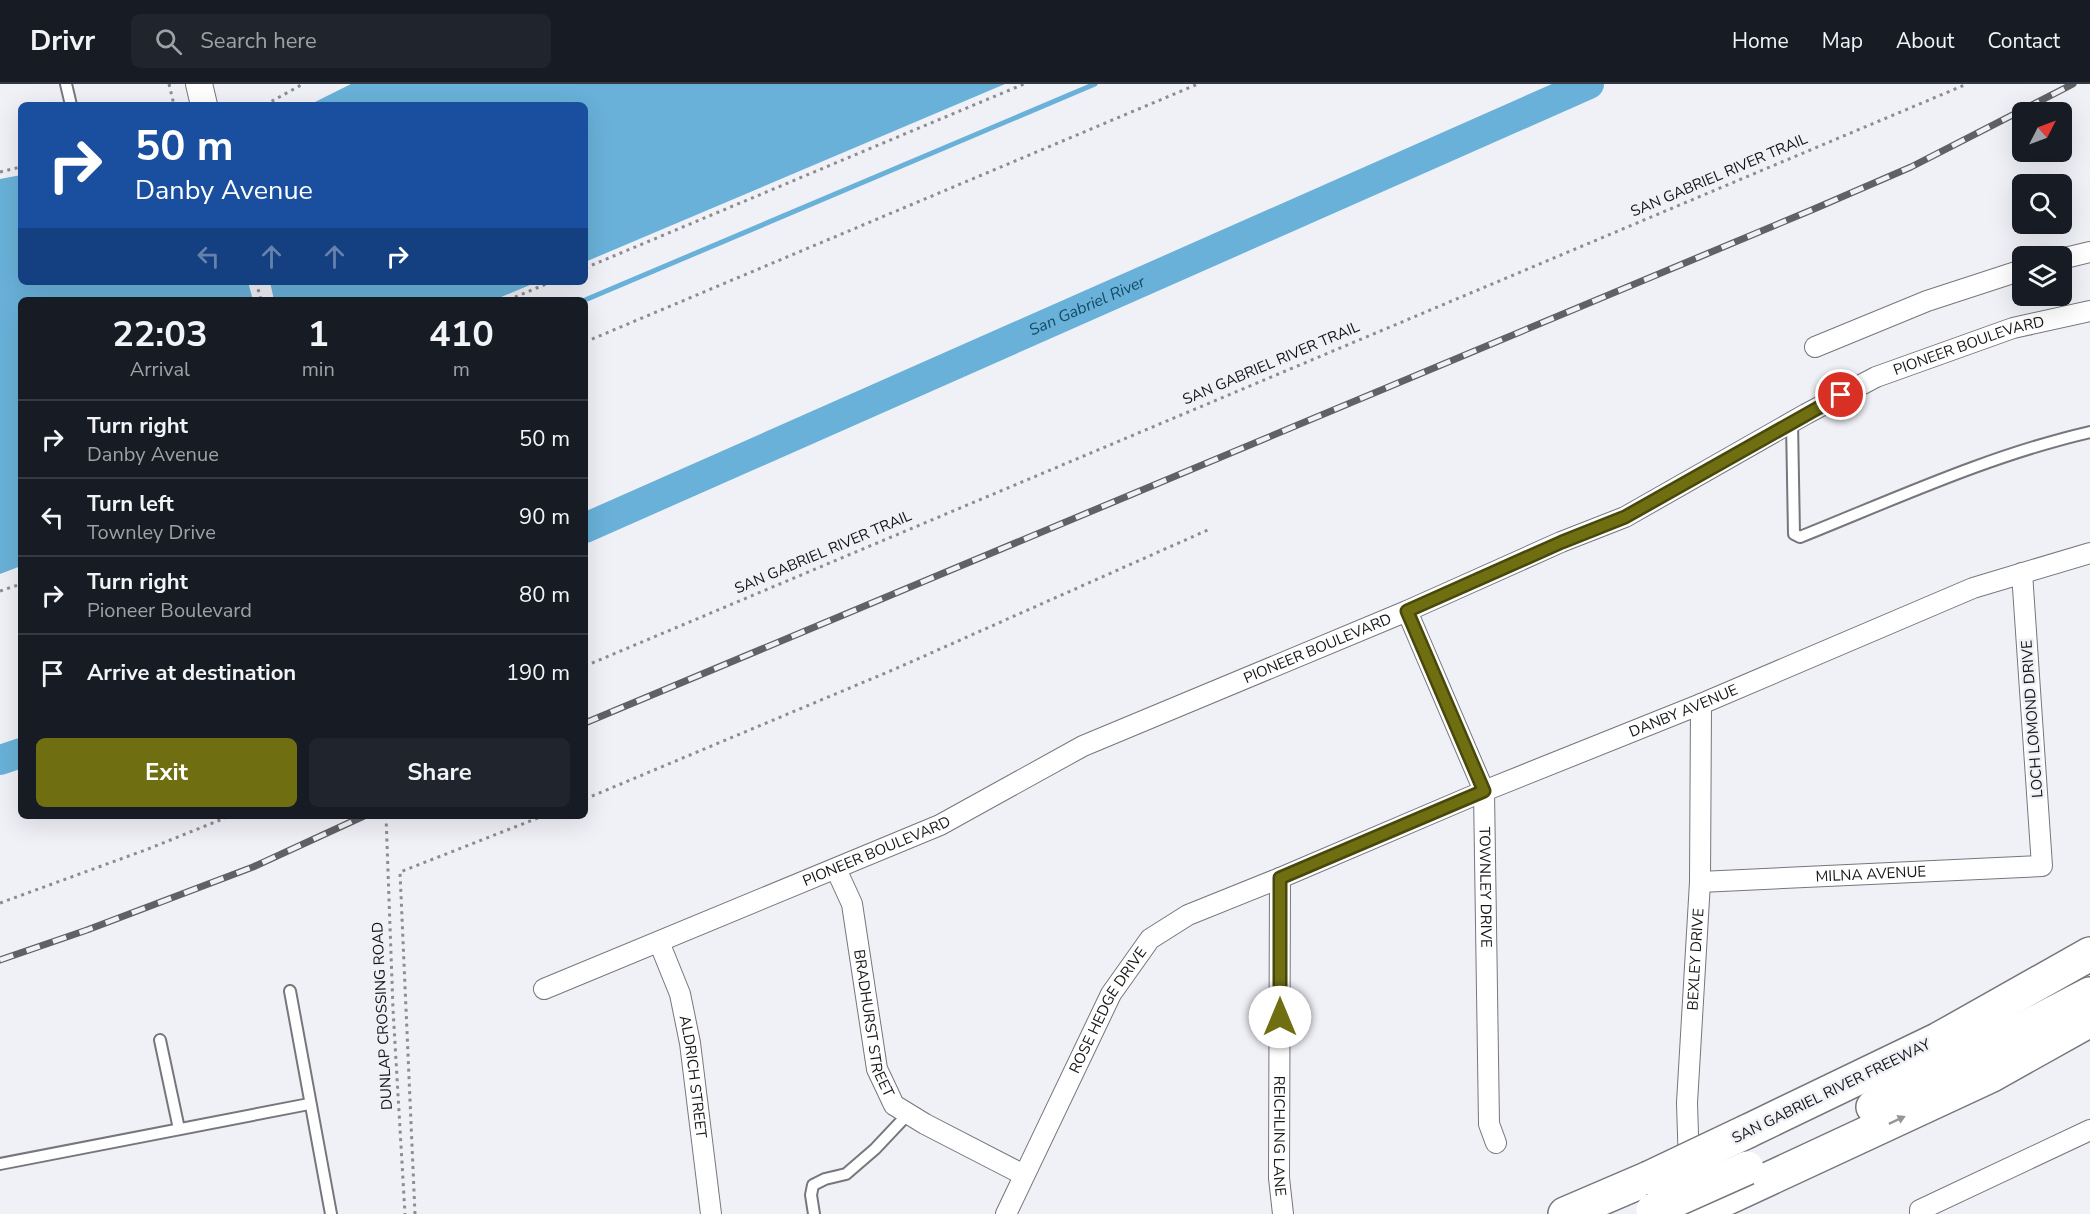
<!DOCTYPE html>
<style>
body{margin:0;font-family:"Nunito Sans",sans-serif;background:#20242c;color:#f1f3f6;height:100vh;display:flex;flex-direction:column;font-size:22px;white-space:nowrap}
*{box-sizing:border-box;margin:0}
p{font-size:20px;color:#9ea1a6}
.icon{flex:none;width:33px;height:33px;fill:none;stroke:currentColor;stroke-width:2;stroke-linecap:round;stroke-linejoin:round}
.map{position:relative;flex:1;overflow:hidden}
.side{position:absolute;left:18px;top:213px;width:570px;height:522px;display:flex;flex-direction:column;background:#171b24;border-radius:9px;box-shadow:0 6px 24px #0002}
.side>*{flex:none}
.banner{position:absolute;left:18px;top:18px;width:570px;height:183px;border-radius:9px;box-shadow:0 6px 24px #0002;background:#1a4fa0;color:#fff;overflow:hidden}
.needle{width:39px;rotate:48deg}
.fabs{position:absolute;left:2012px;top:18px;display:grid;gap:12px}
.fabs a{display:grid;place-items:center;width:60px;height:60px;border-radius:9px;background:#171b24;box-shadow:0 6px 24px #0002;font-size:30px}
.pin{position:absolute;display:grid;place-items:center;width:51px;height:51px;color:#fff;margin:-26px;border:3px solid #fff;border-radius:50%;box-shadow:0 2px 6px #0007}
.me{position:absolute;width:66px;margin:-33px;rotate:0deg;stroke-linejoin:round;filter:drop-shadow(0 0 4px #0008)}
.turn{display:flex;align-items:center;gap:21px;height:126px;padding:0 18px;font-size:27px}
.turn .icon{width:78px;height:78px;stroke-width:2.5}
.turn b{display:block;font-size:42px;line-height:51px}
.lanes{display:flex;align-items:center;height:57px;padding:0 18px;background:#0003;justify-content:center;gap:30px;direction:ltr}
.lanes .off{opacity:.35}
.eta{display:flex;justify-content:space-evenly;align-items:center;height:102px;text-align:center}
.eta b{font-size:36px;font-weight:700;line-height:42px}
.action{display:flex;gap:12px;margin-top:auto;padding:12px 18px}
.action a{flex:1;height:69px;border-radius:9px;background:#6f6f12;color:#fff;font-size:24px;font-weight:700;line-height:69px;text-align:center}
.action a+a{background:#20242c;color:#f1f3f6}
ul{padding:0;list-style:none}
li{display:flex;align-items:center;gap:18px;height:78px;padding:0 18px;border-top:2px solid #363941}
li div{flex:1}
li b{display:block;font-size:22px}
li em{font-style:normal}
header{display:flex;align-items:center;gap:36px;box-sizing:border-box;height:84px;padding:0 30px;background:#171b24;border-bottom:2px solid #363941}
header strong{font-size:28px}
nav{display:flex;gap:33px;margin-inline-start:auto;font-size:21px}
.search{width:420px;height:54px;background:#20242c;display:flex;align-items:center;gap:15px;box-sizing:border-box;padding:0 21px;border-radius:9px;color:#9ea1a6;font-size:22px}
.map>svg:first-child{display:block}
.water{fill:#69b1d9}
.lines{fill:none;stroke-linecap:round;stroke-linejoin:round}
.stream{stroke:#69b1d9;stroke-width:5}
.river{stroke:#69b1d9;stroke-width:30}
.service-casing{stroke:#75777c;stroke-width:14}
.minor-casing{stroke:#75777c;stroke-width:22}
.tertiary-casing{stroke:#75777c;stroke-width:28}
.motorway-casing{stroke:#75777c;stroke-width:36}
.path{stroke:#8d8d91;stroke-width:3;stroke-dasharray:3 4.5;stroke-linecap:butt}
.service{stroke:#fff;stroke-width:10}
.minor{stroke:#fff;stroke-width:20}
.tertiary{stroke:#fff;stroke-width:26}
.motorway{stroke:#fff;stroke-width:33}
.rail-casing{stroke:#606164;stroke-width:7}
.rail{stroke:#f0f1f7;stroke-width:4.5;stroke-dasharray:14;stroke-linecap:butt}
.motorway-bridge-casing{stroke:#75777c;stroke-width:36;stroke-linecap:butt}
.motorway-bridge{stroke:#fff;stroke-width:33}
.oneway{fill:#969697}
.route-casing{stroke:#48480c;stroke-width:15}
.route{stroke:#6f6f12;stroke-width:10}
.labels{text-anchor:middle;dominant-baseline:central;stroke-width:5;stroke-linejoin:round;paint-order:stroke}
.street-label{font-size:15px;fill:#161618;stroke:#f0f1f7}
.water-label{font-size:16px;font-style:italic;fill:#124b67;stroke:#f0f1f7}
</style>
<header>
<strong>Drivr</strong>
<div class="search"><svg class="icon" aria-label="search" viewBox="0 0 24 24"><circle cx="10" cy="10" r="6"/><path d="M15 15l6 6"/></svg>Search here</div>
<nav><a>Home</a><a>Map</a><a>About</a><a>Contact</a></nav>
</header>
<div class="map">
<svg width="2090" height="1130" viewBox="0 0 2090 1130">
<rect width="100%" height="100%" fill="#f0f1f7"/>
<!-- water -->
<g class="water">
<polygon points="351,0 1005,0 585,178 585,21 309,21"/>
<polygon points="21,91 21,198 248,198 253,216 21,216 21,482 0,490 0,95"/>
<polygon points="270,198 537,198 494,216 274,216"/>
</g>
<g class="lines">
<!-- stream -->
<polyline class="stream" points="585,216 1095,0"/>
<!-- river -->
<g class="river">
<path id="s1" d="M585,444L1589,0"/>
<polyline points="0,676 21,669"/>
</g>
<!-- service casing -->
<g class="service-casing">
<g id="service">
<polyline points="66,0 71,21"/>
<path d="M1792,338L1794,450L1800,453C1895,415 1990,371 2090,348"/>
<polyline points="290,907 331,1130"/>
<polyline points="160,956 179,1045"/>
<polyline points="0,1080 309,1020"/>
<polyline points="814,1130 811,1111 813,1101 825,1095 846,1090 875,1065 908,1030"/>
</g>
</g>
<!-- minor casing -->
<g class="minor-casing">
<g id="minor">
<polyline points="2061,175 2090,168"/>
<polyline points="1815,263 1927,217 2022,186"/>
<path id="s2" d="M1407,527L1484,707L1489,1040L1496,1059"/>
<path id="s3" d="M836,785L852,820L877,985L894,1021L925,1040L1024,1091"/>
<path id="s4" d="M1280,794L1279,1094L1283,1130"/>
<path id="s5" d="M1700,798L2042,782L2022,489"/>
<path id="s6" d="M659,858L680,910L690,959L711,1130"/>
<path id="s7" d="M544,905L940,741L1083,662L1407,527L1561,458L1625,433L1806,330L1876,293L2013,244L2090,227"/>
<path id="s8" d="M1689,1082L1687,1019L1700,798L1701,620"/>
<path id="s9" d="M1006,1130L1111,910L1150,855L1188,831L1280,794L1484,707L1701,620L1973,504L2090,469"/>
<polyline points="1920,1130 1920,1126 2090,1046"/>
</g>
</g>
<!-- tertiary casing -->
<g class="tertiary-casing">
<polyline id="tertiary" points="199,0 204,21"/>
</g>
<!-- motorway casing -->
<g class="motorway-casing">
<g id="motorway">
<polyline points="1873,1023 2090,910"/>
<polyline points="1748,1047 1939,955 2090,870"/>
<polyline points="1565,1130 1649,1094"/>
<polyline points="1693,1130 1990,992 2090,936"/>
</g>
</g>
<!-- path -->
<g class="path">
<polyline points="169,0 174,21"/>
<polyline points="265,21 303,0"/>
<polyline points="0,88 21,83"/>
<polyline points="585,184 1024,0"/>
<polyline points="256,198 261,216"/>
<polyline points="508,216 551,198"/>
<polyline points="585,258 1198,0"/>
<polyline points="0,507 21,500"/>
<polyline points="585,582 1967,0"/>
<polyline points="585,715 895,585 1210,445"/>
<polyline points="386,732 393,925 405,1130"/>
<polyline points="0,819 148,765 230,732"/>
<polyline points="415,1130 400,788 543,732"/>
</g>
<!-- service -->
<use href="#service" class="service"/>
<!-- minor -->
<use href="#minor" class="minor"/>
<!-- tertiary -->
<use href="#tertiary" class="tertiary"/>
<!-- motorway -->
<use href="#motorway" class="motorway"/>
<!-- rail casing -->
<g class="rail-casing">
<g id="rail">
<polyline points="585,639 1814,125 1911,83 2073,0"/>
<polyline points="0,876 87,846 253,783 364,732"/>
</g>
</g>
<!-- rail -->
<use href="#rail" class="rail"/>
<!-- motorway-bridge casing -->
<g class="motorway-bridge-casing">
<g id="motorway-bridge">
<polyline points="1649,1094 1748,1047"/>
<polyline points="1653,1126 1747,1084"/>
</g>
</g>
<!-- motorway-bridge -->
<use href="#motorway-bridge" class="motorway-bridge"/>
</g>
<!-- one-way arrows -->
<defs><path id="oneway-solid" d="M-6-.8H1V-3.2L6.5 0L1 3.2V.8H-6Z" transform="scale(1.5)"/></defs>
<use class="oneway" href="#oneway-solid" transform="translate(1897 1036) rotate(-25)"/>
<g class="lines">
<!-- route casing -->
<g class="route-casing">
<polyline id="route" points="1280,933 1280,794 1484,707 1407,527 1562,458 1625,433 1841,311"/>
</g>
<!-- route -->
<use href="#route" class="route"/>
</g>
<g class="labels">
<!-- street labels -->
<g class="street-label">
<text transform="translate(1719 91) rotate(-23)">SAN GABRIEL RIVER TRAIL</text>
<text stroke="none"><textPath href="#s7" startOffset="1566">PIONEER BOULEVARD</textPath></text>
<text transform="translate(1271 279) rotate(-23)">SAN GABRIEL RIVER TRAIL</text>
<text transform="translate(823 468) rotate(-23)">SAN GABRIEL RIVER TRAIL</text>
<text stroke="none"><textPath href="#s7" startOffset="846">PIONEER BOULEVARD</textPath></text>
<text stroke="none"><textPath href="#s9" startOffset="892">DANBY AVENUE</textPath></text>
<text transform="translate(2032 635) rotate(-94)">LOCH LOMOND DRIVE</text>
<text stroke="none"><textPath href="#s7" startOffset="360">PIONEER BOULEVARD</textPath></text>
<text stroke="none"><textPath href="#s5" startOffset="171">MILNA AVENUE</textPath></text>
<text stroke="none"><textPath href="#s2" startOffset="292">TOWNLEY DRIVE</textPath></text>
<text stroke="none"><textPath href="#s8" startOffset="207">BEXLEY DRIVE</textPath></text>
<text stroke="none"><textPath href="#s9" startOffset="228">ROSE HEDGE DRIVE</textPath></text>
<text transform="translate(382 932) rotate(-93)">DUNLAP CROSSING ROAD</text>
<text stroke="none"><textPath href="#s3" startOffset="160">BRADHURST STREET</textPath></text>
<text stroke="none"><textPath href="#s6" startOffset="140">ALDRICH STREET</textPath></text>
<text transform="translate(1831 1007) rotate(-26)">SAN GABRIEL RIVER FREEWAY</text>
<text stroke="none"><textPath href="#s4" startOffset="258">REICHLING LANE</textPath></text>
</g>
<!-- water labels -->
<g class="water-label">
<text stroke="none"><textPath href="#s1" startOffset="549">San Gabriel River</textPath></text>
</g>
</g>
</svg>
<div class="fabs">
<a><svg class="needle" viewBox="-14 -14 28 28"><path d="M0-13l5 13h-10z" fill="#e53935"/><path d="M0 13l5-13h-10z" fill="#9ea1a6"/></svg></a>
<a><svg class="icon" aria-label="search" viewBox="0 0 24 24"><circle cx="10" cy="10" r="6"/><path d="M15 15l6 6"/></svg></a>
<a><svg class="icon" aria-label="layers" viewBox="0 0 24 24"><path d="M12 4l9 5-9 5-9-5zM3 14l9 5 9-5"/></svg></a>
</div>
<div class="pin" style="left:1841px;top:311px;background:#d93025"><svg class="icon" aria-label="arrive" viewBox="0 0 24 24"><path d="M6 21V4h12l-3 4 3 4H6"/></svg></div>
<svg class="me" style="left:1280px;top:933px" viewBox="-20 -20 40 40"><circle r="19" fill="#fff"/><path d="M0-13L10 11 0 6-10 11z" fill="#6f6f12"/></svg>
<div class="banner">
<div class="turn"><svg class="icon" aria-label="right" viewBox="0 0 24 24"><path d="M7 20v-9h11M14 6l5 5-5 5"/></svg><div><b>50 m</b>Danby Avenue</div></div>
<div class="lanes"><svg class="icon off" aria-label="left" viewBox="0 0 24 24"><path d="M17 20v-9H6M10 6l-5 5 5 5"/></svg><svg class="icon off" aria-label="ahead" viewBox="0 0 24 24"><path d="M12 20V5M6 11l6-6 6 6"/></svg><svg class="icon off" aria-label="ahead" viewBox="0 0 24 24"><path d="M12 20V5M6 11l6-6 6 6"/></svg><svg class="icon" aria-label="right" viewBox="0 0 24 24"><path d="M7 20v-9h11M14 6l5 5-5 5"/></svg></div>
</div>
<section class="side">
<div class="eta">
<div><b>22:03</b><p>Arrival</p></div>
<div><b>1</b><p>min</p></div>
<div><b>410</b><p>m</p></div>
</div>
<ul>
<li><svg class="icon" aria-label="right" viewBox="0 0 24 24"><path d="M7 20v-9h11M14 6l5 5-5 5"/></svg><div><b>Turn right</b><p>Danby Avenue</p></div><em>50 m</em></li>
<li><svg class="icon" aria-label="left" viewBox="0 0 24 24"><path d="M17 20v-9H6M10 6l-5 5 5 5"/></svg><div><b>Turn left</b><p>Townley Drive</p></div><em>90 m</em></li>
<li><svg class="icon" aria-label="right" viewBox="0 0 24 24"><path d="M7 20v-9h11M14 6l5 5-5 5"/></svg><div><b>Turn right</b><p>Pioneer Boulevard</p></div><em>80 m</em></li>
<li><svg class="icon" aria-label="arrive" viewBox="0 0 24 24"><path d="M6 21V4h12l-3 4 3 4H6"/></svg><div><b>Arrive at destination</b></div><em>190 m</em></li>
</ul>
<div class="action"><a>Exit</a><a>Share</a></div>
</section>
</div>
